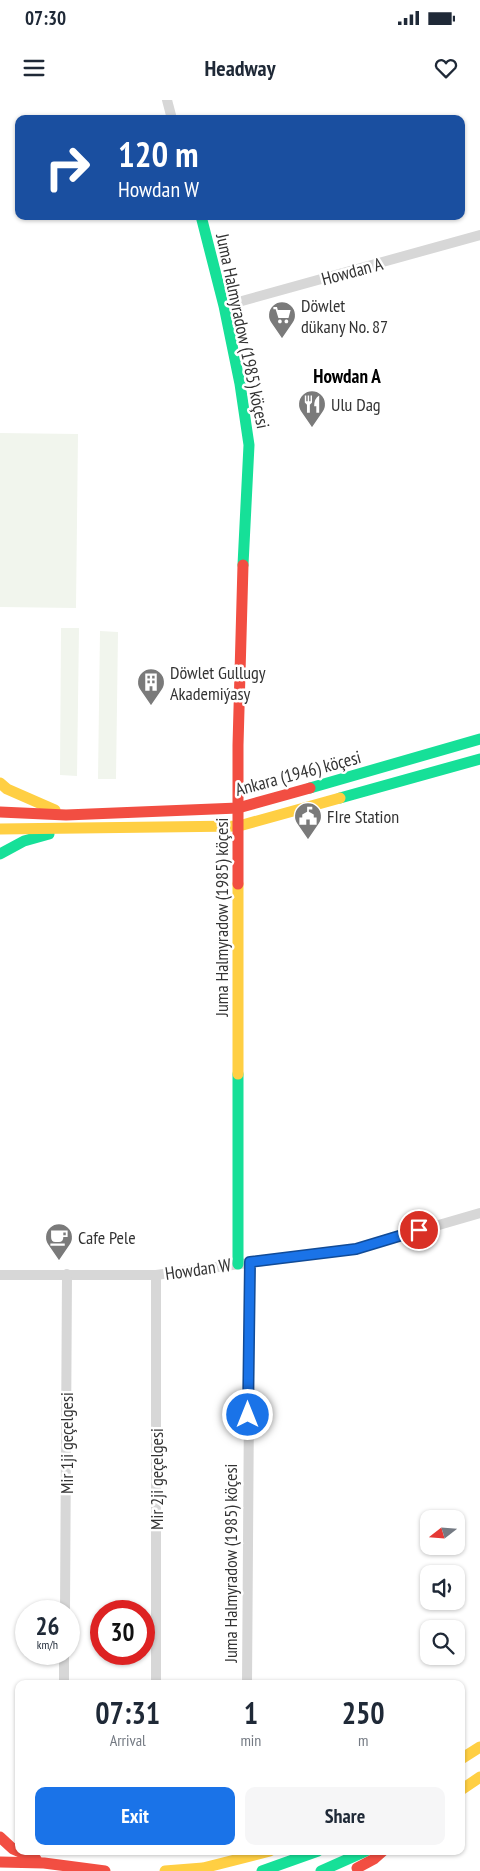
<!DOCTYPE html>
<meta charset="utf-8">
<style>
body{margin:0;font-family:"PT Sans Narrow",sans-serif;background:#f6f6f7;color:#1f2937;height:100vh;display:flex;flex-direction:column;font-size:19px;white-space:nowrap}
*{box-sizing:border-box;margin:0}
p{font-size:16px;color:#747a83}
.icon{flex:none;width:28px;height:28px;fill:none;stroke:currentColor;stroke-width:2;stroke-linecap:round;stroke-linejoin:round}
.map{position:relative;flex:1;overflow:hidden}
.side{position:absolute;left:15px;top:1580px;width:450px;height:175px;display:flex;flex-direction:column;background:#fff;border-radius:10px;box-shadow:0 1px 4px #0004}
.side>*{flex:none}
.top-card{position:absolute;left:15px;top:15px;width:450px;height:105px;border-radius:10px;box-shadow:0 1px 4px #0004;background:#1a4fa0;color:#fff;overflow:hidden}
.needle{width:32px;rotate:253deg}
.controls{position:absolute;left:420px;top:1410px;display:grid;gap:10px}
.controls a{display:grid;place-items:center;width:45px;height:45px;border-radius:10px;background:#fff;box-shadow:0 1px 4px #0004;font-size:25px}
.speed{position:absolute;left:15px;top:1500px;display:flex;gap:10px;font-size:25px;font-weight:700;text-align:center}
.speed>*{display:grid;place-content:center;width:65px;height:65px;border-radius:50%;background:#fff;box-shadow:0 1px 4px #0004;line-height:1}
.speed small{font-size:12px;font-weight:400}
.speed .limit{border:8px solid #d22;background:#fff;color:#111}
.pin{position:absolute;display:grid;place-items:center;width:42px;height:42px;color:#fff;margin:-21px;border:2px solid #fff;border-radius:50%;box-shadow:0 1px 5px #0007}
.me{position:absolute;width:55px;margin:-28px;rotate:0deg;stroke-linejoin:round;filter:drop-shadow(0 0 4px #0008)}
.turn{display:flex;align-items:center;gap:18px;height:105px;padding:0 20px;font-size:22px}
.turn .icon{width:65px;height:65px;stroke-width:2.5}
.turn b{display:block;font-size:35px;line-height:42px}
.eta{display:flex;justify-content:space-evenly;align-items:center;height:85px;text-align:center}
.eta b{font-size:30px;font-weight:700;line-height:35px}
.primary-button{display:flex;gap:10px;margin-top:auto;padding:10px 20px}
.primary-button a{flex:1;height:58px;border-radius:10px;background:#1a73e8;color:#fff;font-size:20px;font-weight:700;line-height:58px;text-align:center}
.primary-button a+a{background:#f6f6f7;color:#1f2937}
.status{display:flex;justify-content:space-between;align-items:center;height:35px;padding:0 25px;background:#fff;direction:ltr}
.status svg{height:14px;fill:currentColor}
header{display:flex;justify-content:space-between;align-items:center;height:65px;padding:0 20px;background:#fff;font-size:22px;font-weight:700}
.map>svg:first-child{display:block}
.green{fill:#f1f5ed}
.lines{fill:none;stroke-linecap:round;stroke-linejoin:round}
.street{stroke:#d7d7d7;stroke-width:10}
.fast{stroke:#16e098;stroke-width:11}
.slow{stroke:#ffcf43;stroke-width:11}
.jam{stroke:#f24e42;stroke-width:11}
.route-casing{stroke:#114b97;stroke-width:12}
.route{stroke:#1a73e8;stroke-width:9}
.labels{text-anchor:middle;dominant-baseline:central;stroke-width:5;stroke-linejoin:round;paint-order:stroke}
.street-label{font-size:18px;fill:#333;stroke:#fff}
.poi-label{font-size:18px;fill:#333;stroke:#fff;text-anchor:start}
.neighbourhood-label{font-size:19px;font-weight:bold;fill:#000;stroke:#fff}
</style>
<div class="status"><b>07:30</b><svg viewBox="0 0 49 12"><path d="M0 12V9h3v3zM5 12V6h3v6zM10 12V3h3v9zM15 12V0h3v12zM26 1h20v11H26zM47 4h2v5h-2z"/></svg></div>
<header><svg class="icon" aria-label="menu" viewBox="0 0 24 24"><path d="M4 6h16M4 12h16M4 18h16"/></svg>Headway<svg class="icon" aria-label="heart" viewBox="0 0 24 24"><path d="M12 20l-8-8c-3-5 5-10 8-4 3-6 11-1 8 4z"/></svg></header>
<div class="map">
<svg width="480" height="1771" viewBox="0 0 480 1771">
<rect width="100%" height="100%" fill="#fff"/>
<!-- green -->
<g class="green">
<polygon points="0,333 78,334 76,508 0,507"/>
<polygon points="61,528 79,528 77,676 60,675"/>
<polygon points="100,531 118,532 116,679 98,679"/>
</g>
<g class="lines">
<!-- street -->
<g class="street">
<polyline points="167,0 172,19"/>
<polyline points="224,206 480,135"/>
<polyline points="0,1175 156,1175 356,1149 480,1113"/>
<polyline points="156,1175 156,1584"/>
<polyline points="65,1511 67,1174"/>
<polyline points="64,1584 64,1554"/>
<polyline points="247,1584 250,1162"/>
</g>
<!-- fast -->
<g class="fast">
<polyline points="201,116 224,206 240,284 249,345 243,465"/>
<polyline points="310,688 480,639"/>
<polyline points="340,698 480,659"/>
<polyline points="0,754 24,741 49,734"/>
<polyline points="238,974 238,1164"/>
<polyline points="262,1771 318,1751"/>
<polyline points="321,1771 366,1751"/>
</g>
<!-- slow -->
<g class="slow">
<polyline points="0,683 7,689 55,710"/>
<polyline points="0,729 239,726 340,698"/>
<polyline points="238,784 238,974"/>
<polyline points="461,1659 480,1647"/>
<polyline points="461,1690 480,1677"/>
<polyline points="165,1771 203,1768 270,1751"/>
</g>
<!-- jam -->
<g class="jam">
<polyline points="0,712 66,715 238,708 310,688"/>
<polyline points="238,784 238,645 243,465"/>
<polyline points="0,1737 13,1749 36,1759"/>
<polyline points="0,1762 44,1763 105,1771"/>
<polyline points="357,1768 374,1759 383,1751"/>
</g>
</g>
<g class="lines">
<!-- route casing -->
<g class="route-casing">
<polyline id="route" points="248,1315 250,1162 356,1149 419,1130"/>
</g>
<!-- route -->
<use href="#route" class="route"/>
</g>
<!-- icons -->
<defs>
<g id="supermarket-pin" transform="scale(1.4375)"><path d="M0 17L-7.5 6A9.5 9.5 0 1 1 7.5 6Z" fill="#7a7a7a" stroke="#fff"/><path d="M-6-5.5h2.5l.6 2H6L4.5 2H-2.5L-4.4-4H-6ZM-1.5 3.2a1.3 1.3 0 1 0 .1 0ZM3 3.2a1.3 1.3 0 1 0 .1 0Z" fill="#fff"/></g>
<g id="restaurant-pin" transform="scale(1.4375)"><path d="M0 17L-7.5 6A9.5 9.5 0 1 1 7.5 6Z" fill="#7a7a7a" stroke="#fff"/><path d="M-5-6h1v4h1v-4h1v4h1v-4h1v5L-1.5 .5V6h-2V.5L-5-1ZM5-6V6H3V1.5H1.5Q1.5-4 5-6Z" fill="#fff"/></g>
<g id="building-pin" transform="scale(1.4375)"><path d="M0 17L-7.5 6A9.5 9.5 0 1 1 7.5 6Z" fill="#7a7a7a" stroke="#fff"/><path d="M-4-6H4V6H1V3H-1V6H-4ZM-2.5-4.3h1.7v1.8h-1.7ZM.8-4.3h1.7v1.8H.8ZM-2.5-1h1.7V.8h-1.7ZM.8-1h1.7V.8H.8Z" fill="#fff"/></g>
<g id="civic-pin" transform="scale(1.4375)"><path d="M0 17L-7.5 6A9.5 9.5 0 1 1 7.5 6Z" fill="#7a7a7a" stroke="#fff"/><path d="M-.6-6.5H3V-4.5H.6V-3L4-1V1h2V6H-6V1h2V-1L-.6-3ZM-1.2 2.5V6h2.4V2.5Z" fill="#fff"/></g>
<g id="cafe-pin" transform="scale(1.4375)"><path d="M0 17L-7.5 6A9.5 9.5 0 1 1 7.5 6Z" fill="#7a7a7a" stroke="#fff"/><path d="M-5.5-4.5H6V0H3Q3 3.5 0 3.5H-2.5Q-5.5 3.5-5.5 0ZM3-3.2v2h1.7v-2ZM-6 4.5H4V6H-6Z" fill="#fff"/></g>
</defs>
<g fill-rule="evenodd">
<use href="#supermarket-pin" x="282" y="215"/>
<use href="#restaurant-pin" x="312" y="304"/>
<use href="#building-pin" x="151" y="582"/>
<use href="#civic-pin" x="308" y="716"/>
<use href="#cafe-pin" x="59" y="1137"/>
</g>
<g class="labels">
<!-- street labels -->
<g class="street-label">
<text transform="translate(352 171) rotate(-15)">Howdan A</text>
<text transform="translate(243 231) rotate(78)">Juma Halmyradow (1985) köçesi</text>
<text transform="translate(298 673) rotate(-15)">Ankara (1946) köçesi</text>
<text transform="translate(221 817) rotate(-90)">Juma Halmyradow (1985) köçesi</text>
<text transform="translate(198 1169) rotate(-8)">Howdan W</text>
<text transform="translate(66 1343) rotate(-90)">Mir 1ji geçelgesi</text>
<text transform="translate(156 1379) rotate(-90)">Mir 2ji geçelgesi</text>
<text transform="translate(230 1463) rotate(-90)">Juma Halmyradow (1985) köçesi</text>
</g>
<!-- poi labels -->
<g class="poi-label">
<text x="301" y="205">Döwlet<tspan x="301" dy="21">dükany No. 87</tspan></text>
<text x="331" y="304">Ulu Dag</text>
<text x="170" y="572">Döwlet Gullugy<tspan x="170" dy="21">Akademiýasy</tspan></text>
<text x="327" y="716">FIre Station</text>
<text x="78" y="1137">Cafe Pele</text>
</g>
<!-- neighbourhood labels -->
<g class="neighbourhood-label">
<text x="347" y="276">Howdan A</text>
</g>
</g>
</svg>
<div class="controls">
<a><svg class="needle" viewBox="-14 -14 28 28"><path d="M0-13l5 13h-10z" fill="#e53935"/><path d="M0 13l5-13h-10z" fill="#747a83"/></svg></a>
<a><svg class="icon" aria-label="sound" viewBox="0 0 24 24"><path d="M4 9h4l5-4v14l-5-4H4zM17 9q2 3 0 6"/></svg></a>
<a><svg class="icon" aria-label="search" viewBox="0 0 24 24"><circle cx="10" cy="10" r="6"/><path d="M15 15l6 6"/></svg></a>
</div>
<div class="speed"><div>26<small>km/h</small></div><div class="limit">30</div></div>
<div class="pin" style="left:419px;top:1130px;background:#d93025"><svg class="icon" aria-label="arrive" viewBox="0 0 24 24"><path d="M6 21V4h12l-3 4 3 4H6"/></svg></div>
<svg class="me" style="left:248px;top:1315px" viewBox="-20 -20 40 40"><circle r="17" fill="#1a73e8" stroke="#fff" stroke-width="3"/><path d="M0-11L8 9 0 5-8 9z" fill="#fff"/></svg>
<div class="top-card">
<div class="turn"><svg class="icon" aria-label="right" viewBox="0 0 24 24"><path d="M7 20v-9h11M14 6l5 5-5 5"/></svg><div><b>120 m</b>Howdan W</div></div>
</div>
<section class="side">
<div class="eta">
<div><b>07:31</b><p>Arrival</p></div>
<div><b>1</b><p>min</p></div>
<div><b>250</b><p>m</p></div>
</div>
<div class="primary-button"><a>Exit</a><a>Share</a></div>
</section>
</div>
